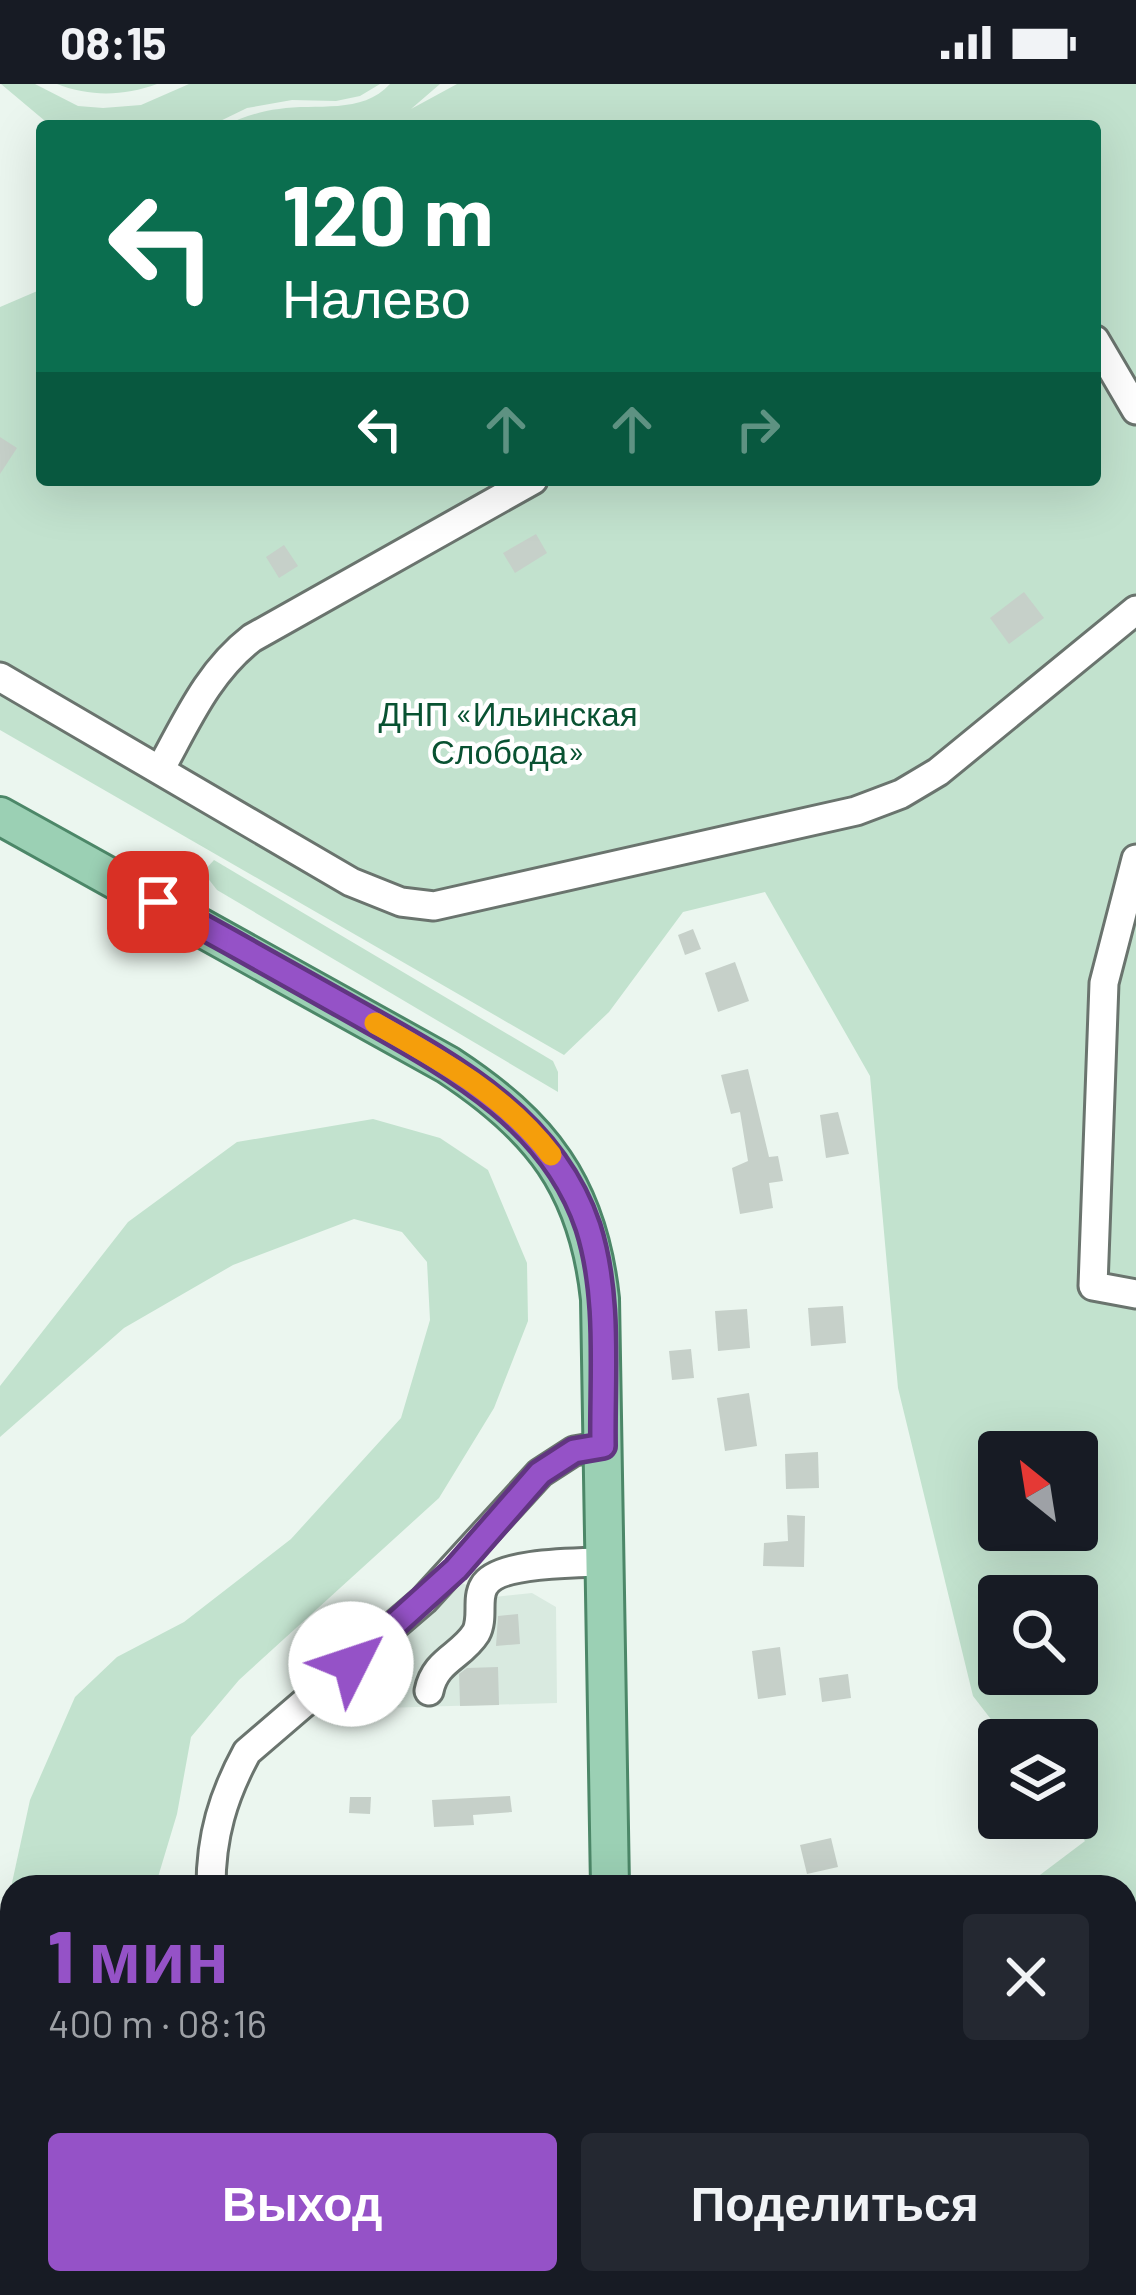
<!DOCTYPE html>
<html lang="ru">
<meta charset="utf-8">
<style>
body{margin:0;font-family:Barlow,sans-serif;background:#242831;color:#f1f3f6;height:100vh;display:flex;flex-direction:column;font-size:45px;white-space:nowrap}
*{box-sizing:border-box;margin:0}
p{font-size:39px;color:#9ea1a6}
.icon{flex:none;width:66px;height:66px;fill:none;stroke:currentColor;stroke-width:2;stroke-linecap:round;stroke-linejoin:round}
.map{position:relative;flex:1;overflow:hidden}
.panel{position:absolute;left:0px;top:1791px;width:1137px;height:420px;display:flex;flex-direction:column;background:#171b24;border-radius:36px 36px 0 0;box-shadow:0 12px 48px #0002}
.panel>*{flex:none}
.banner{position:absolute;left:36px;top:36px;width:1065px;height:366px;border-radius:12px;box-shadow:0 12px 48px #0002;background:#0b6e4f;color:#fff;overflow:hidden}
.needle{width:78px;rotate:330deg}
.tools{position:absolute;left:978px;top:1347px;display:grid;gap:24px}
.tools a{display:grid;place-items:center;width:120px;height:120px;border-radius:12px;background:#171b24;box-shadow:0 12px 48px #0002;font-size:60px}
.pin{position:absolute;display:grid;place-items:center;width:102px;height:102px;color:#fff;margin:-51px;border-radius:24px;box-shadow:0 6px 18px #0006}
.me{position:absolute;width:132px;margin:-66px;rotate:49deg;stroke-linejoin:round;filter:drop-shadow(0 0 9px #0008)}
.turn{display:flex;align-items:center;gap:42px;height:252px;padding:0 48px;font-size:54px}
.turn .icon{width:156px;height:156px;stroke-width:2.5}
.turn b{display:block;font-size:84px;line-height:102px}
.lanes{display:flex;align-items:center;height:114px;padding:0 48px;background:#0003;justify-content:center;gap:60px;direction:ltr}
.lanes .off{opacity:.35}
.round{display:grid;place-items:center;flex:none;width:126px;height:126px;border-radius:12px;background:#242831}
.head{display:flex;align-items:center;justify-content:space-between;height:204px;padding:0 48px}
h1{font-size:72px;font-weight:800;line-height:90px;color:#9552c7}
.cta{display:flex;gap:24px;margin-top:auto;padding:24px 48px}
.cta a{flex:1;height:138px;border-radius:12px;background:#9552c7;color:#fff;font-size:48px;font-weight:800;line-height:138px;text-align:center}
.cta a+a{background:#242831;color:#f1f3f6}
.status{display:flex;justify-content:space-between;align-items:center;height:84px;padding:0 60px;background:#171b24;direction:ltr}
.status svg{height:33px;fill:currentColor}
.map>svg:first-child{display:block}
.built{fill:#d9eae0}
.green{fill:#c2e2ce;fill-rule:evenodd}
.building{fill:#c6d0c9}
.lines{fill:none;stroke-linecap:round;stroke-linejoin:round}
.minor-casing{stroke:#6a746e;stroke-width:33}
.major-casing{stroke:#4c8768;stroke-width:42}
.path{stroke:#aeb7b1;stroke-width:3;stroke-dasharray:9 6;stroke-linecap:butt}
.minor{stroke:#fff;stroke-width:27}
.major{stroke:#9bd0b4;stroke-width:36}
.route-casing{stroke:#613581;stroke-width:30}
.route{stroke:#9552c7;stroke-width:21}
.slow{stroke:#f59e0b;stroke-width:21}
.labels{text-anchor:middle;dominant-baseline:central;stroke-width:9;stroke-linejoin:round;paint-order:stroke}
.park-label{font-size:33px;fill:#095232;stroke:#fff}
</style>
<div class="status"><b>08:15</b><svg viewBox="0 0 49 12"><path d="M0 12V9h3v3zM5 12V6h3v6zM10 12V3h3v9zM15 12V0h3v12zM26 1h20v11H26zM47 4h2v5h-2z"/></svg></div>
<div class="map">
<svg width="1136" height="2211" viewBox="0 0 1136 2211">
<rect width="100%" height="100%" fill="#ebf6ef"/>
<!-- built -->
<polygon class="built" points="457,1497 494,1513 532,1509 556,1523 557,1619 383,1624 380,1566"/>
<!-- green -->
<g class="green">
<polygon points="1,0 35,0 78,22 103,24 141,21 189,0 380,0 360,12 336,17 292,16 247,24 210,42 51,42"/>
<path d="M57,0H157C124,12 90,13 57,0Z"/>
<path d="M390,0H440L411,25L457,0H1136V2211H1005L1003,2199H1125V1803H1024L1085,1757L1068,1734H1077V1656H1007L973,1612L898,1304L870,992L765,808L683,828L609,928L564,971L0,646V223L42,205V396H1095V42H223C242,34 259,27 279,25C316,19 362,31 390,0ZM999,1368H1077V1446H999ZM999,1512H1077V1590H999Z"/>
<polygon points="214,776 553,977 558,988 558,1008 217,806 203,788"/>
<polygon points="373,1035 440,1054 488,1086 527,1179 528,1237 494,1324 439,1414 239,1596 191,1653 177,1730 155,1803 12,1803 12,2031 0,2033 0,1854 30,1716 75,1613 117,1573 184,1538 291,1455 401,1334 430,1236 427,1178 402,1148 354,1135 233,1181 124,1244 0,1353 0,1302 128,1138 237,1058"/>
</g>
<!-- building -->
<g class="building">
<polygon points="0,353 17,364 0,390"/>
<polygon points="536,450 547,469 515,489 503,469"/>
<polygon points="284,461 298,482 279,494 266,473"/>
<polygon points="1024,508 1044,534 1009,560 990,534"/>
<polygon points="693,845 701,865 685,871 678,851"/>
<polygon points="735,878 749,917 718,928 705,889"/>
<polygon points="748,985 769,1073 778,1072 783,1097 769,1099 773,1124 740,1130 732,1084 748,1077 740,1028 731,1030 721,991"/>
<polygon points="838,1028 849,1070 826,1074 820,1031"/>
<polygon points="843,1222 846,1259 811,1262 808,1224"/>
<polygon points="747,1225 750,1264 718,1267 715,1227"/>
<polygon points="691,1265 694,1294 672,1296 669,1267"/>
<polygon points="749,1309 757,1362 725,1367 717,1314"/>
<polygon points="818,1368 819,1404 786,1405 785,1370"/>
<polygon points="787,1431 805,1432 804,1483 763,1482 764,1459 788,1457"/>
<polygon points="518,1530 520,1560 496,1562 498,1532"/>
<polygon points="780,1563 786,1611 758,1615 752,1567"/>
<polygon points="498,1583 499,1621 460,1622 459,1590 467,1584"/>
<polygon points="848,1590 851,1614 822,1618 819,1594"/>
<polygon points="510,1712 512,1728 473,1731 474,1741 434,1743 432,1716"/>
<polygon points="350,1713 371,1713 370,1730 349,1729"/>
<polygon points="831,1754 838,1783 807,1790 800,1761"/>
<polygon points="1136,2189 1136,2211 1099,2211 1125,2199"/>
</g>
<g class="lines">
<!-- minor casing -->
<g class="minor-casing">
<g id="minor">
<polyline points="1095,256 1136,326"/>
<polyline points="0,593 351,798 401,818 434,822 856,727 901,710 938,688 1136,526"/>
<path d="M161,684C187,637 208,588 252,554L533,396"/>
<polyline points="1136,775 1104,899 1093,1202 1136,1210"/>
<path d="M429,1607C435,1576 461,1573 476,1549C484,1534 476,1515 484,1502C497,1478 579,1479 604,1478"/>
<path d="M211,1803C211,1752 223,1712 247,1668L424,1516L540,1389L574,1367L603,1362"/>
<polyline points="1125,2115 1136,2133"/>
</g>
</g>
<!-- major casing -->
<g class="major-casing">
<g id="major">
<path d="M0,732L448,981C541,1042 588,1102 600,1215L610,1803"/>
<polyline points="619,2199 619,2211"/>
</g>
</g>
<!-- path -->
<polyline class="path" points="0,2070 12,2067"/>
<!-- minor -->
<use href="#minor" class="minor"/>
<!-- major -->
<use href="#major" class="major"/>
</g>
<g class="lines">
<!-- route casing -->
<g class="route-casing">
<path id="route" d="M158,818C220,852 281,886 343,921C440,976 550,1029 588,1143C610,1212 602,1291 603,1362L574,1367L540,1389L456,1485L351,1580"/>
</g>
<!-- route -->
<use href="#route" class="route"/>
<!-- slow -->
<path class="slow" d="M375,939C439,975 505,1011 551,1071"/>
</g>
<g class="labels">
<!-- park labels -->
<g class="park-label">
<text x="508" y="629">ДНП «Ильинская<tspan x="508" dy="38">Слобода»</tspan></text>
</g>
</g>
</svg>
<div class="tools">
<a><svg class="needle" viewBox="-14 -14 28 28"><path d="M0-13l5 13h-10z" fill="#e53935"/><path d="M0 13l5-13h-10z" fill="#9ea1a6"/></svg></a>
<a><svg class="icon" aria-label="search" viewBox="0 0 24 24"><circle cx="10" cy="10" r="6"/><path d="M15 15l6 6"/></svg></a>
<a><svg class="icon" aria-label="layers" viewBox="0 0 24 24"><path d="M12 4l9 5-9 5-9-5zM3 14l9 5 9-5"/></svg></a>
</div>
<div class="pin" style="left:158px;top:818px;background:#d93025"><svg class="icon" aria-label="arrive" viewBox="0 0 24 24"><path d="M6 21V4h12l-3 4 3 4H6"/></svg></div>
<svg class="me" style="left:351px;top:1580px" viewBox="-20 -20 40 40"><circle r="19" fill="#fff"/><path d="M0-13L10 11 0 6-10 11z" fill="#9552c7"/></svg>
<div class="banner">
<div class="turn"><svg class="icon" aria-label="left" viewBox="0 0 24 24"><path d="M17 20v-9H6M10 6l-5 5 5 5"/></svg><div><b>120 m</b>Налево</div></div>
<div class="lanes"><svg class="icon" aria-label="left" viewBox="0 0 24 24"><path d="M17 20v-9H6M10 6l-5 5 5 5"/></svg><svg class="icon off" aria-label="ahead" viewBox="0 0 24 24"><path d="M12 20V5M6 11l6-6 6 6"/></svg><svg class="icon off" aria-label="ahead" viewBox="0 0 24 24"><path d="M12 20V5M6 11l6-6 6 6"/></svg><svg class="icon off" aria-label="right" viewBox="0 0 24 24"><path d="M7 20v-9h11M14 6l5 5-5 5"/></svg></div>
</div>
<section class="panel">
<div class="head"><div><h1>1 мин</h1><p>400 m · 08:16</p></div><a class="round"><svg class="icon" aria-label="close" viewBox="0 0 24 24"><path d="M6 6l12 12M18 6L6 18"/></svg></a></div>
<div class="cta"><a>Выход</a><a>Поделиться</a></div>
</section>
</div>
